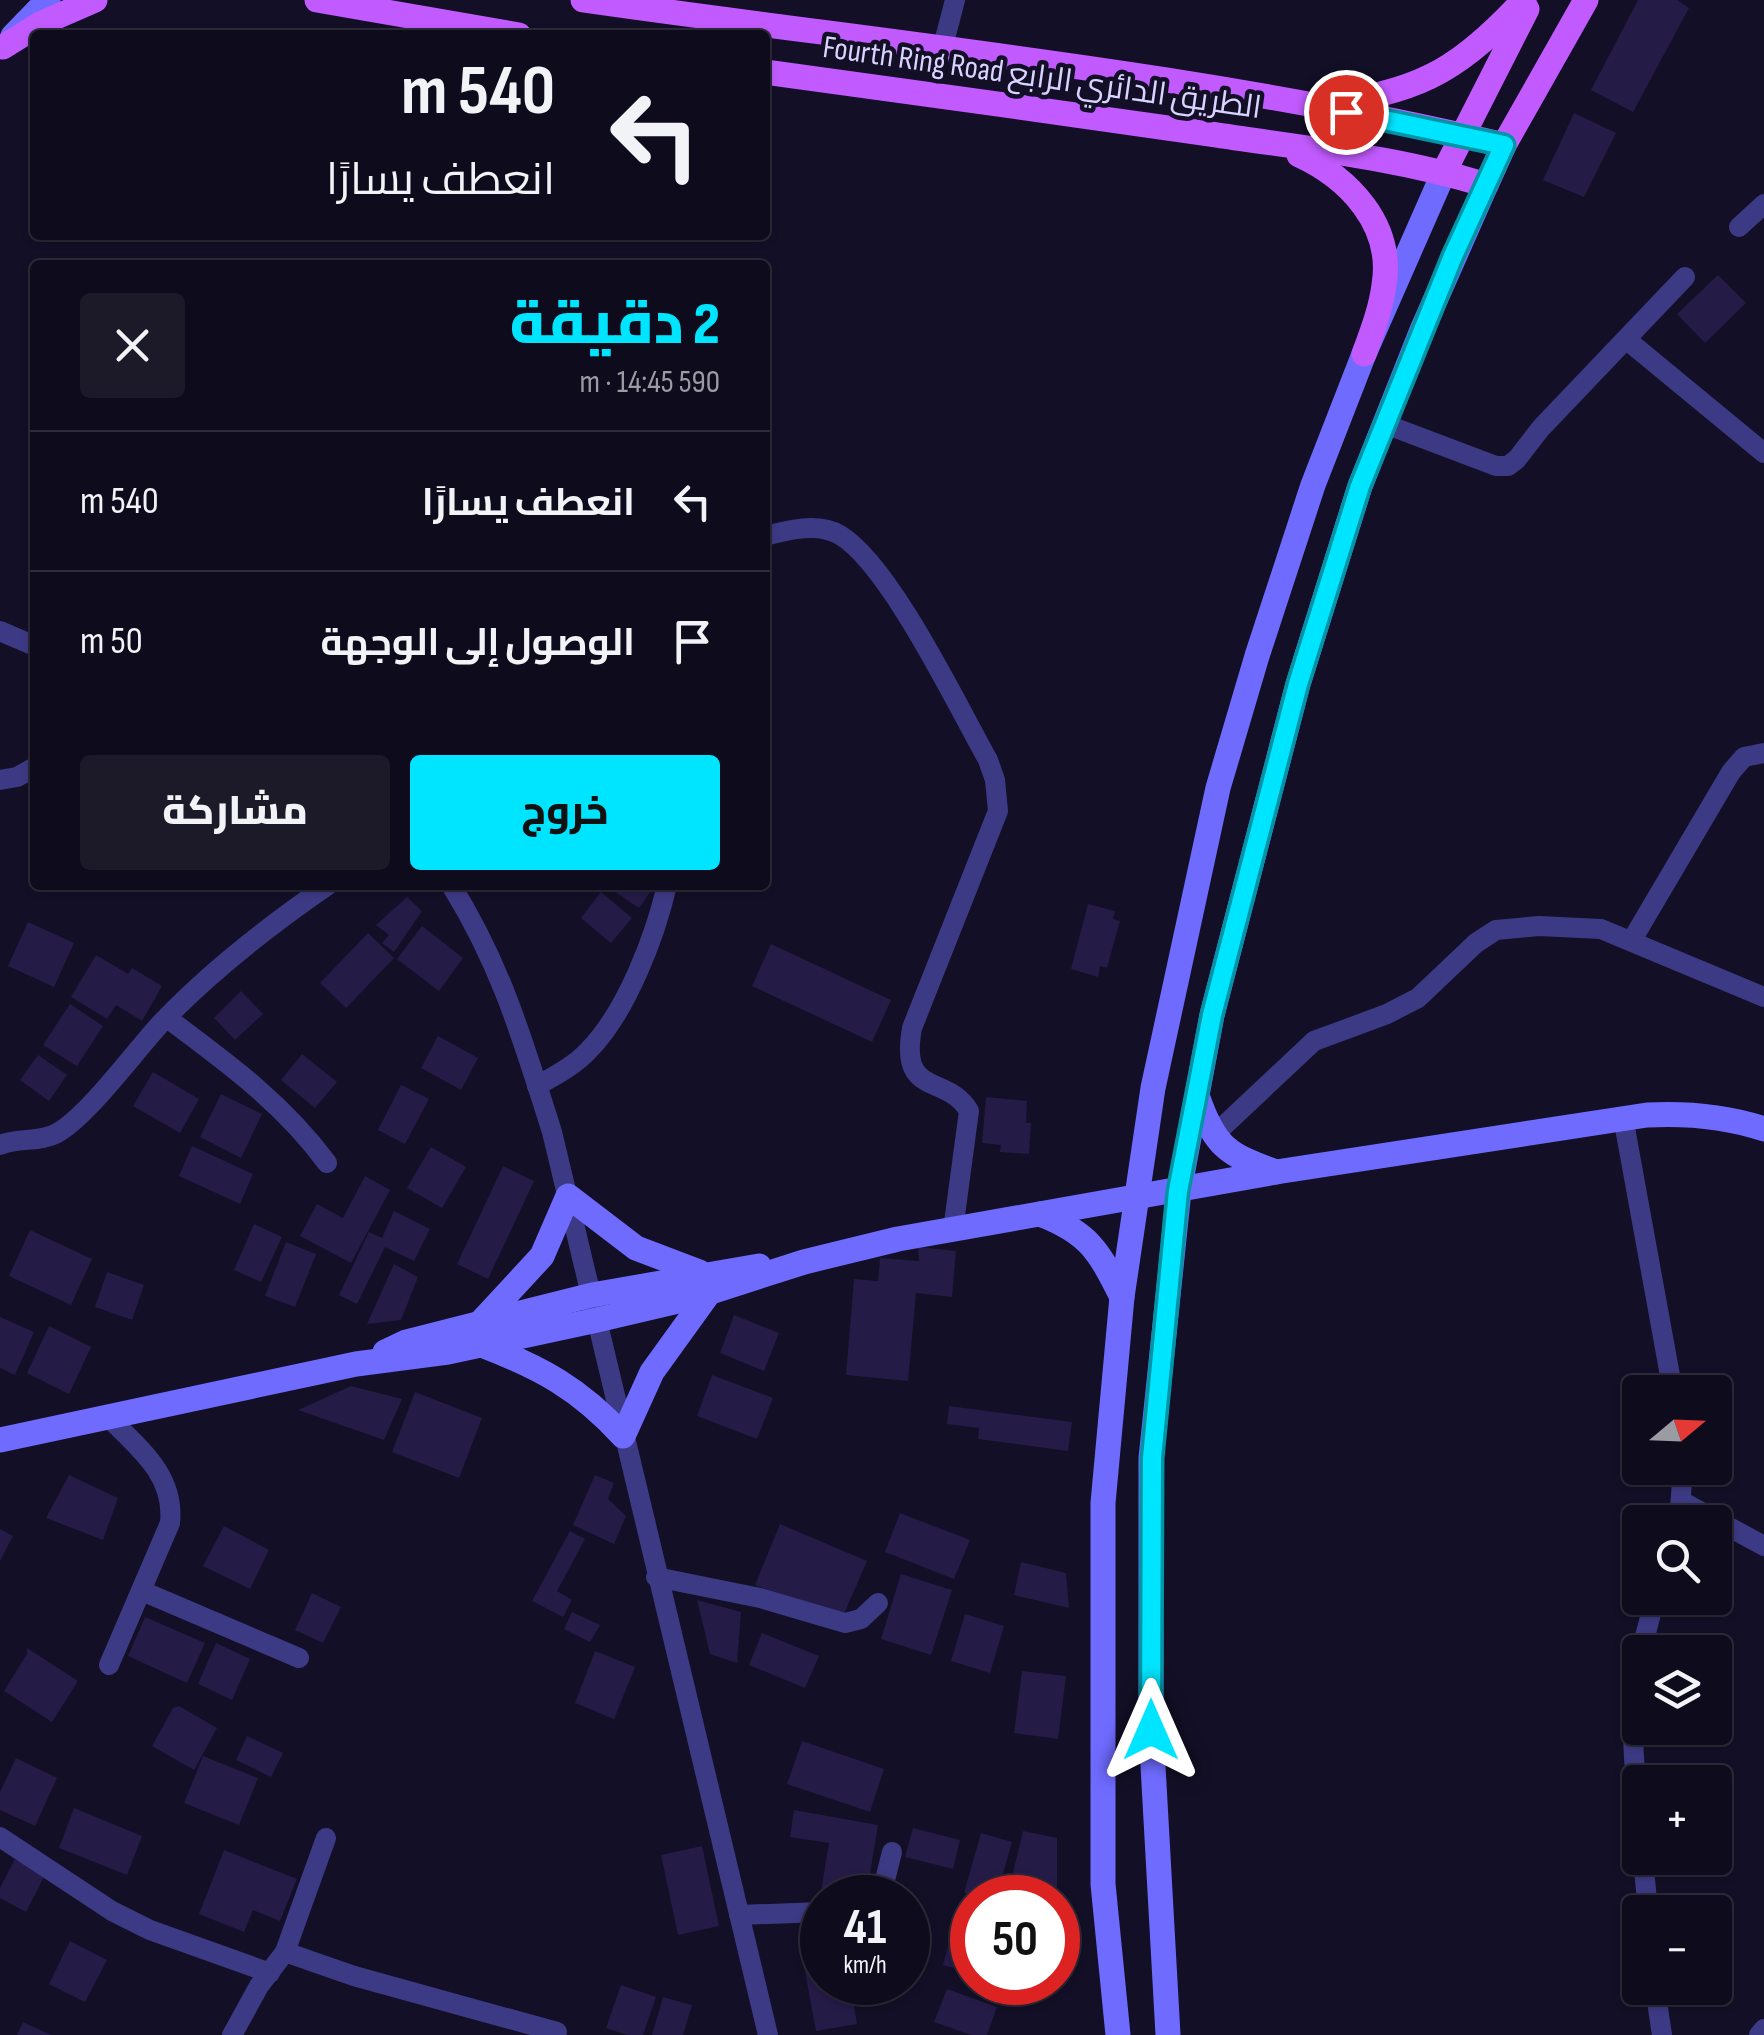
<!DOCTYPE html>
<html lang="ar">
<meta charset="utf-8">
<style>
body{margin:0;font-family:"Sofia Sans Condensed",Cairo,sans-serif;background:#1c1929;color:#f1f3f6;direction:rtl;height:100vh;display:flex;flex-direction:column;font-size:38px;white-space:nowrap}
*{box-sizing:border-box;margin:0}
p{font-size:32px;color:#9b9ba3}
.icon{flex:none;width:55px;height:55px;fill:none;stroke:currentColor;stroke-width:2;stroke-linecap:round;stroke-linejoin:round}
.map{position:relative;flex:1;overflow:hidden;direction:ltr}
.drawer{position:absolute;left:30px;top:260px;width:740px;height:630px;display:flex;flex-direction:column;background:#0e0b1c;border-radius:10px;box-shadow:0 2px 8px #0004,0 0 0 2px #2e2b3b;direction:rtl}
.drawer>*{flex:none}
.banner{position:absolute;left:30px;top:30px;width:740px;height:210px;border-radius:10px;box-shadow:0 2px 8px #0004,0 0 0 2px #2e2b3b;direction:rtl;background:#0e0b1c;color:#f1f3f6;overflow:hidden}
.needle{width:65px;rotate:71deg}
.buttons{position:absolute;left:1622px;top:1375px;display:grid;gap:20px}
.buttons a{display:grid;place-items:center;width:110px;height:110px;border-radius:10px;background:#0e0b1c;box-shadow:0 2px 8px #0004,0 0 0 2px #2e2b3b;font-size:50px}
.speed{position:absolute;left:800px;top:1875px;display:flex;gap:20px;font-size:50px;font-weight:700;text-align:center}
.speed>*{display:grid;place-content:center;width:130px;height:130px;border-radius:50%;background:#0e0b1c;box-shadow:0 2px 8px #0004,0 0 0 2px #2e2b3b;line-height:1}
.speed small{font-size:25px;font-weight:400}
.speed .limit{border:15px solid #d22;background:#fff;color:#111}
.pin{position:absolute;display:grid;place-items:center;width:85px;height:85px;color:#fff;margin:-42px;border:5px solid #fff;border-radius:50%;box-shadow:0 2px 10px #0007}
.me{position:absolute;width:110px;margin:-55px;rotate:0deg;stroke-linejoin:round;filter:drop-shadow(0 0 8px #0008)}
.turn{display:flex;align-items:center;gap:35px;height:210px;padding:0 50px;font-size:45px}
.turn .icon{width:130px;height:130px;stroke-width:2.5}
.turn b{display:block;font-size:70px;line-height:85px}
.round{display:grid;place-items:center;flex:none;width:105px;height:105px;border-radius:10px;background:#1c1929}
.overview{display:flex;align-items:center;justify-content:space-between;height:170px;padding:0 50px}
h1{font-size:60px;font-weight:800;line-height:75px;color:#00e5ff}
.primary-button{display:flex;gap:20px;margin-top:auto;padding:20px 50px}
.primary-button a{flex:1;height:115px;border-radius:10px;background:#00e5ff;color:#111;font-size:40px;font-weight:800;line-height:115px;text-align:center}
.primary-button a+a{background:#1c1929;color:#f1f3f6}
ul{padding:0;list-style:none}
li{display:flex;align-items:center;gap:30px;height:140px;padding:0 50px;border-top:2px solid #2e2b3b}
li div{flex:1}
li b{display:block;font-size:38px}
li em{font-style:normal}
.map>svg:first-child{display:block}
.building{fill:#241b47}
.lines{fill:none;stroke-linecap:round;stroke-linejoin:round}
.street{stroke:#3d3a85;stroke-width:20}
.secondary{stroke:#6f6bff;stroke-width:25}
.primary{stroke:#c25bff;stroke-width:25}
.route-casing{stroke:#0095a6;stroke-width:25}
.route{stroke:#00e5ff;stroke-width:18}
.labels{text-anchor:middle;dominant-baseline:central;stroke-width:9;stroke-linejoin:round;paint-order:stroke}
.street-label{font-size:32px;fill:#d9d4ff;stroke:#130f26}
</style>
<div class="map">
<svg width="1764" height="2035" viewBox="0 0 1764 2035">
<rect width="100%" height="100%" fill="#130f26"/>
<!-- building -->
<g class="building">
<polygon points="1638,0 1677,0 1689,8 1633,112 1591,90"/>
<polygon points="1574,113 1616,133 1584,197 1543,180"/>
<polygon points="1718,275 1746,303 1705,343 1677,314"/>
<polygon points="605,885 655,885 639,908"/>
<polygon points="601,892 632,918 611,943 581,918"/>
<polygon points="407,897 422,911 394,952 382,943 389,935 376,925"/>
<polygon points="1088,904 1115,911 1113,919 1120,921 1107,968 1100,966 1098,977 1071,969"/>
<polygon points="28,922 74,943 54,987 8,966"/>
<polygon points="422,926 463,958 439,991 397,959"/>
<polygon points="368,933 394,958 346,1008 320,983"/>
<polygon points="771,944 891,1000 872,1042 752,986"/>
<polygon points="96,955 128,974 132,968 162,986 142,1021 116,1005 107,1019 71,997"/>
<polygon points="241,991 263,1014 235,1040 214,1018"/>
<polygon points="70,1004 103,1026 77,1066 43,1045"/>
<polygon points="438,1036 478,1058 461,1090 421,1068"/>
<polygon points="302,1054 337,1082 315,1108 281,1080"/>
<polygon points="38,1055 67,1075 49,1101 20,1080"/>
<polygon points="153,1072 199,1099 180,1133 133,1106"/>
<polygon points="401,1085 429,1099 405,1144 378,1130"/>
<polygon points="221,1094 262,1114 241,1158 200,1137"/>
<polygon points="986,1097 1027,1101 1026,1123 1031,1123 1029,1154 1000,1152 1001,1145 982,1143"/>
<polygon points="192,1146 253,1174 240,1204 179,1176"/>
<polygon points="431,1147 466,1167 442,1208 407,1188"/>
<polygon points="503,1166 534,1181 488,1279 457,1264"/>
<polygon points="365,1176 390,1190 351,1263 300,1236 317,1204 343,1218"/>
<polygon points="394,1211 430,1229 414,1261 385,1247 357,1304 339,1295 369,1232 382,1238"/>
<polygon points="254,1224 282,1237 261,1282 234,1270"/>
<polygon points="30,1230 92,1259 71,1305 9,1276"/>
<polygon points="286,1242 316,1254 295,1307 265,1296"/>
<polygon points="918,1247 956,1251 952,1297 916,1293 908,1381 846,1375 854,1279 878,1281 880,1258 919,1261"/>
<polygon points="394,1264 418,1277 401,1320 367,1324"/>
<polygon points="107,1272 144,1285 132,1320 95,1307"/>
<polygon points="734,1315 779,1333 764,1371 720,1353"/>
<polygon points="0,1317 34,1332 15,1375 0,1368"/>
<polygon points="49,1326 91,1347 69,1394 27,1373"/>
<polygon points="712,1375 773,1398 757,1439 697,1416"/>
<polygon points="351,1386 402,1399 384,1440 298,1410"/>
<polygon points="415,1392 482,1418 459,1478 392,1452"/>
<polygon points="949,1406 1072,1422 1068,1451 978,1439 979,1428 947,1424"/>
<polygon points="69,1475 118,1498 103,1540 46,1518"/>
<polygon points="595,1475 614,1483 608,1499 626,1516 614,1544 573,1525"/>
<polygon points="900,1513 970,1540 954,1579 885,1552"/>
<polygon points="780,1524 867,1561 841,1621 755,1585"/>
<polygon points="224,1526 269,1550 250,1589 203,1566"/>
<polygon points="0,1529 13,1536 0,1561"/>
<polygon points="570,1531 585,1539 557,1591 572,1600 563,1617 532,1601"/>
<polygon points="1021,1562 1066,1573 1069,1608 1014,1595"/>
<polygon points="901,1574 952,1590 931,1655 881,1639"/>
<polygon points="312,1593 341,1607 323,1643 295,1630"/>
<polygon points="697,1600 741,1612 737,1663 710,1654"/>
<polygon points="572,1612 600,1625 590,1642 564,1629"/>
<polygon points="965,1614 1004,1626 990,1673 951,1661"/>
<polygon points="145,1617 205,1643 187,1683 128,1656"/>
<polygon points="762,1633 819,1656 805,1688 749,1665"/>
<polygon points="216,1643 250,1659 232,1700 198,1684"/>
<polygon points="27,1648 78,1681 52,1722 4,1691 27,1654"/>
<polygon points="595,1651 635,1667 614,1719 575,1703"/>
<polygon points="1022,1671 1066,1676 1058,1739 1014,1733"/>
<polygon points="179,1706 217,1728 194,1770 152,1746 173,1708"/>
<polygon points="247,1736 283,1753 271,1777 236,1760"/>
<polygon points="802,1741 884,1769 870,1812 787,1784"/>
<polygon points="203,1756 258,1778 239,1825 184,1803"/>
<polygon points="16,1758 57,1778 35,1826 0,1810 0,1792"/>
<polygon points="74,1808 142,1836 127,1875 59,1848"/>
<polygon points="794,1810 878,1825 866,1898 821,1891 829,1843 790,1837"/>
<polygon points="913,1828 960,1840 953,1869 905,1857"/>
<polygon points="1023,1831 1057,1838 1057,1898 1007,1898"/>
<polygon points="981,1833 1012,1842 996,1898 964,1893"/>
<polygon points="702,1846 719,1926 678,1935 661,1855"/>
<polygon points="224,1850 297,1879 280,1921 253,1910 244,1932 199,1914"/>
<polygon points="15,1859 45,1875 26,1912 0,1898 0,1888"/>
<polygon points="960,1901 972,1905 972,1960 969,1972 943,1965"/>
<polygon points="70,1941 107,1960 85,2002 49,1984"/>
<polygon points="822,1952 822,1982 850,1982 857,2024 816,2031 802,1955"/>
<polygon points="621,1985 656,1997 643,2035 627,2035 606,2028"/>
<polygon points="947,1989 997,2007 987,2035 971,2035 934,2022"/>
<polygon points="663,1997 692,2005 683,2035 652,2035"/>
<polygon points="23,2022 51,2035 17,2035"/>
</g>
<g class="lines">
<!-- street -->
<g class="street">
<polyline points="942,50 955,0"/>
<polyline points="1739,227 1764,204"/>
<polyline points="1627,340 1764,453"/>
<polyline points="1385,424 1496,466 1508,466 1517,459 1541,428 1685,277"/>
<path d="M765,536C788,530 818,522 840,535C890,565 957,705 988,760L995,780L998,811L912,1028C899,1099 947,1073 969,1111L953,1230"/>
<polyline points="0,631 35,646"/>
<polyline points="0,780 17,777 35,767"/>
<path d="M451,885C502,967 523,1041 552,1132L768,2035"/>
<polyline points="1632,940 1731,772 1744,757 1764,753"/>
<path d="M167,1018C226,1062 283,1103 327,1163"/>
<path d="M537,1086C554,1076 574,1066 588,1051C626,1013 655,937 667,885"/>
<polyline points="1623,1117 1673,1392"/>
<polyline points="1213,1136 1314,1041 1387,1014 1418,998 1476,943 1496,930 1539,926 1601,929 1764,997"/>
<path d="M0,1145C19,1137 41,1143 59,1132C91,1112 135,1051 163,1021C212,970 270,925 328,885"/>
<path d="M108,1417C139,1448 175,1475 170,1523L109,1665"/>
<polyline points="1683,1502 1764,1546"/>
<polyline points="1679,1522 1683,1468"/>
<polyline points="656,1577 760,1598 845,1623 861,1619 878,1603"/>
<polyline points="142,1591 299,1658"/>
<polyline points="1641,1652 1655,1598"/>
<path d="M1640,1657C1628,1712 1634,1769 1640,1824"/>
<polyline points="0,1837 112,1911 150,1930 270,1973"/>
<polyline points="1643,1858 1648,1912"/>
<polyline points="877,1898 882,1892 892,1852"/>
<polyline points="739,1915 822,1912"/>
<polyline points="285,1952 326,1838"/>
<polyline points="1655,1988 1662,2035"/>
<polyline points="232,2035 259,1986 285,1952 354,1976 557,2032"/>
<polyline points="1759,2035 1764,2029"/>
</g>
<!-- secondary -->
<g class="secondary">
<polyline points="13,36 48,0"/>
<path d="M1198,1098C1215,1147 1228,1155 1276,1172"/>
<path d="M1040,1214C1090,1233 1099,1252 1122,1297"/>
<polyline points="480,1323 542,1256 568,1196 636,1248 699,1272"/>
<path d="M482,1345C541,1368 579,1388 623,1436L652,1372L709,1293"/>
<polyline points="385,1352 406,1342 592,1295 759,1266"/>
<path d="M0,1440L356,1364L448,1352L597,1320L695,1297L804,1262L898,1239L1276,1172L1647,1115C1687,1113 1725,1116 1764,1129"/>
<polyline points="1118,2035 1103,1884 1103,1503 1122,1297 1153,1088 1218,788 1257,656 1313,485 1364,354 1444,172"/>
<polyline points="1168,2035 1151,1730 1151,1458 1179,1191 1212,1015 1298,684 1360,486 1422,330 1486,185"/>
</g>
<!-- primary -->
<g class="primary">
<polyline points="317,0 519,35"/>
<path d="M583,0C890,44 1202,73 1504,145"/>
<polyline points="3,47 40,24 95,0"/>
<path d="M765,72C913,92 1062,113 1210,134C1302,148 1397,157 1486,185L1504,145L1586,0"/>
<path d="M1337,102C1424,91 1465,64 1524,0"/>
<path d="M1299,155C1349,178 1394,225 1384,285C1381,309 1372,332 1364,354"/>
<polyline points="1444,172 1527,9"/>
</g>
</g>
<g class="lines">
<!-- route casing -->
<g class="route-casing">
<polyline id="route" points="1151,1730 1152,1458 1178,1191 1212,1015 1298,684 1360,486 1453,256 1504,145 1346,112"/>
</g>
<!-- route -->
<use href="#route" class="route"/>
</g>
<g class="labels">
<!-- street labels -->
<g class="street-label">
<text transform="translate(1042 78) rotate(8)">Fourth Ring Road الطريق الدائري الرابع</text>
</g>
</g>
</svg>
<div class="buttons">
<a><svg class="needle" viewBox="-14 -14 28 28"><path d="M0-13l5 13h-10z" fill="#e53935"/><path d="M0 13l5-13h-10z" fill="#9b9ba3"/></svg></a>
<a><svg class="icon" aria-label="search" viewBox="0 0 24 24"><circle cx="10" cy="10" r="6"/><path d="M15 15l6 6"/></svg></a>
<a><svg class="icon" aria-label="layers" viewBox="0 0 24 24"><path d="M12 4l9 5-9 5-9-5zM3 14l9 5 9-5"/></svg></a>
<a>+</a>
<a>−</a>
</div>
<div class="speed"><div>41<small>km/h</small></div><div class="limit">50</div></div>
<div class="pin" style="left:1346px;top:112px;background:#d93025"><svg class="icon" aria-label="arrive" viewBox="0 0 24 24"><path d="M6 21V4h12l-3 4 3 4H6"/></svg></div>
<svg class="me" style="left:1151px;top:1730px" viewBox="-20 -20 40 40"><path d="M0-17L14 15 0 8-14 15z" fill="#00e5ff" stroke="#fff" stroke-width="4"/></svg>
<div class="banner">
<div class="turn"><svg class="icon" aria-label="left" viewBox="0 0 24 24"><path d="M17 20v-9H6M10 6l-5 5 5 5"/></svg><div><b>540 m</b>انعطف يسارًا</div></div>
</div>
<section class="drawer">
<div class="overview"><div><h1>2 دقيقة</h1><p>590 m · 14:45</p></div><a class="round"><svg class="icon" aria-label="close" viewBox="0 0 24 24"><path d="M6 6l12 12M18 6L6 18"/></svg></a></div>
<ul>
<li><svg class="icon" aria-label="left" viewBox="0 0 24 24"><path d="M17 20v-9H6M10 6l-5 5 5 5"/></svg><div><b>انعطف يسارًا</b></div><em>540 m</em></li>
<li><svg class="icon" aria-label="arrive" viewBox="0 0 24 24"><path d="M6 21V4h12l-3 4 3 4H6"/></svg><div><b>الوصول إلى الوجهة</b></div><em>50 m</em></li>
</ul>
<div class="primary-button"><a>خروج</a><a>مشاركة</a></div>
</section>
</div>
